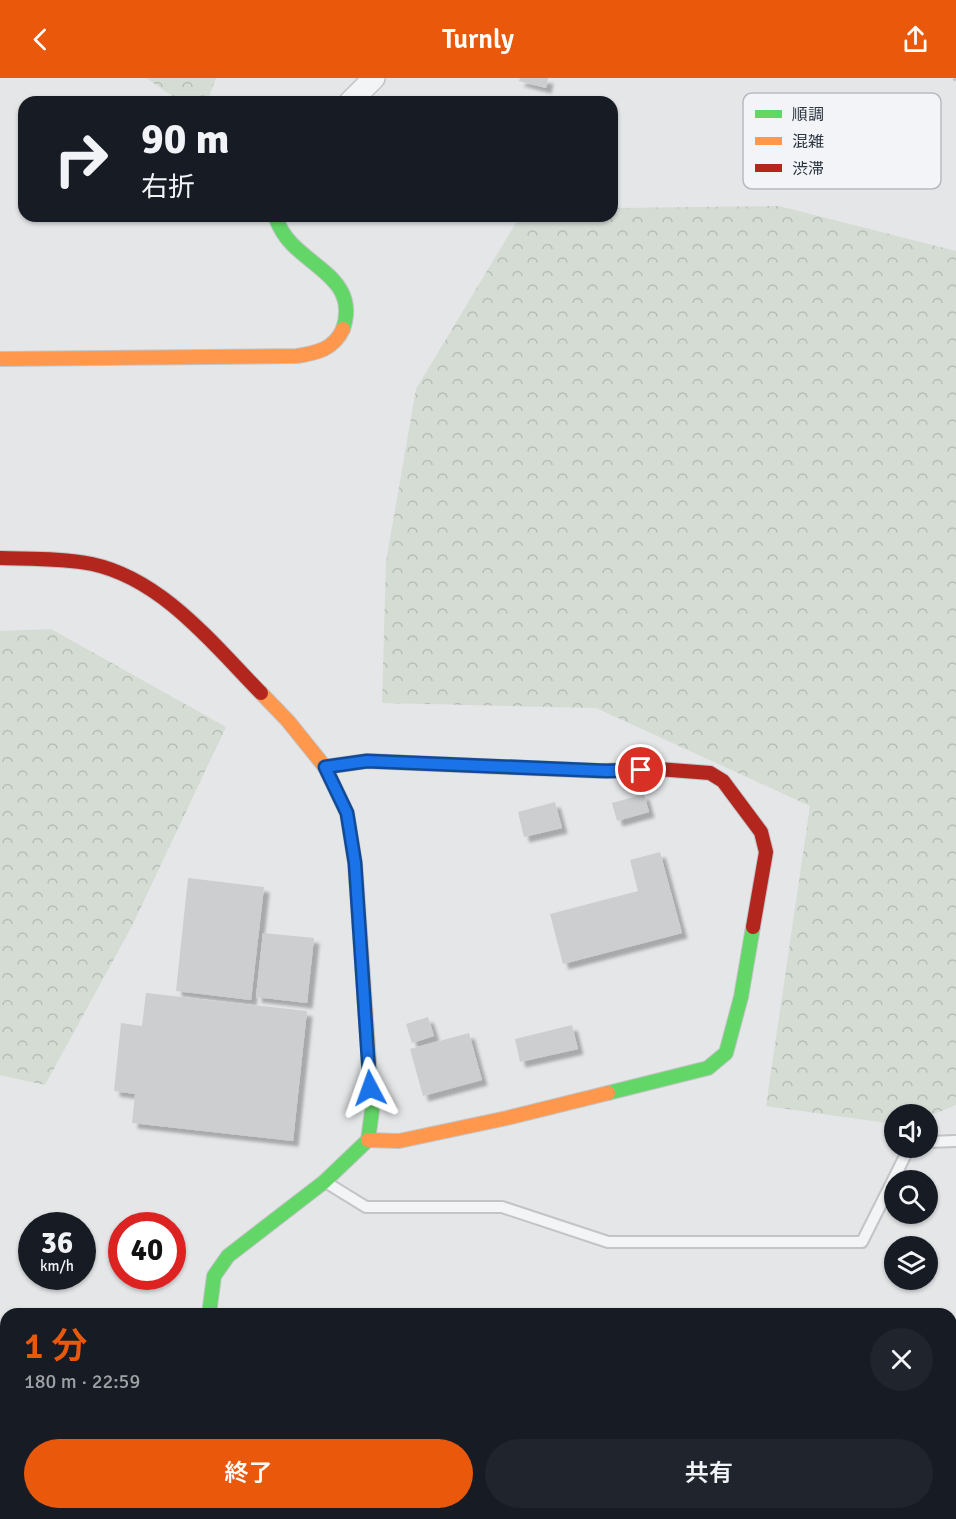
<!DOCTYPE html>
<html lang="ja">
<meta charset="utf-8">
<style>
body{margin:0;font-family:Signika,"Noto Sans JP",sans-serif;background:#20242c;color:#f1f3f6;height:100vh;display:flex;flex-direction:column;font-size:22px;white-space:nowrap}
*{box-sizing:border-box;margin:0}
p{font-size:20px;color:#9ea1a6}
.icon{flex:none;width:33px;height:33px;fill:none;stroke:currentColor;stroke-width:2;stroke-linecap:round;stroke-linejoin:round}
.map{position:relative;flex:1;overflow:hidden}
.details{position:absolute;left:0px;top:1230px;width:957px;height:212px;display:flex;flex-direction:column;background:#171b24;border-radius:18px 18px 0 0;box-shadow:0 2px 4px #0004}
.details>*{flex:none}
.guide{position:absolute;left:18px;top:18px;width:600px;height:126px;border-radius:18px;box-shadow:0 2px 4px #0004;background:#171b24;color:#f1f3f6;overflow:hidden}
.fabs{position:absolute;left:884px;top:1026px;display:grid;gap:12px}
.fabs a{display:grid;place-items:center;width:54px;height:54px;border-radius:50%;background:#171b24;box-shadow:0 2px 4px #0004;font-size:30px}
.speed{position:absolute;left:18px;top:1134px;display:flex;gap:12px;font-size:30px;font-weight:700;text-align:center}
.speed>*{display:grid;place-content:center;width:78px;height:78px;border-radius:50%;background:#171b24;box-shadow:0 2px 4px #0004;line-height:1}
.speed small{font-size:15px;font-weight:400}
.speed .limit{border:9px solid #d22;background:#fff;color:#111}
.pin{position:absolute;display:grid;place-items:center;width:51px;height:51px;color:#fff;margin:-26px;border:3px solid #fff;border-radius:50%;box-shadow:0 2px 6px #0007}
.me{position:absolute;width:66px;margin:-33px;rotate:356deg;stroke-linejoin:round;filter:drop-shadow(0 0 4px #0008)}
.turn{display:flex;align-items:center;gap:21px;height:126px;padding:0 24px;font-size:27px}
.turn .icon{width:78px;height:78px;stroke-width:2.5}
.turn b{display:block;font-size:42px;line-height:51px}
.round{display:grid;place-items:center;flex:none;width:63px;height:63px;border-radius:32px;background:#20242c}
.headline{display:flex;align-items:center;justify-content:space-between;height:102px;padding:0 24px}
h1{font-size:36px;font-weight:600;line-height:45px;color:#ea580c}
.button{display:flex;gap:12px;margin-top:auto;padding:12px 24px}
.button a{flex:1;height:69px;border-radius:36px;background:#ea580c;color:#fff;font-size:24px;font-weight:600;line-height:69px;text-align:center}
.button a+a{background:#20242c;color:#f1f3f6}
header{display:flex;justify-content:space-between;align-items:center;height:78px;padding:0 24px;background:#ea580c;color:#fff;font-size:27px;font-weight:600}
.map>svg:first-child{display:block}
.forest{fill:url(#forest-crowns)}
.building{fill:#ccced0;filter:url(#shadow)}
.lines{fill:none;stroke-linecap:round;stroke-linejoin:round}
.lane-casing{stroke:#c2c4c6;stroke-width:14}
.street-casing{stroke:#c2c4c6;stroke-width:24}
.fast-casing{stroke:#c2c4c6;stroke-width:16}
.slow-casing{stroke:#c2c4c6;stroke-width:16}
.jam-casing{stroke:#c2c4c6;stroke-width:16}
.path{stroke:#c2c4c7;stroke-width:4;stroke-dasharray:4.5 4.5;stroke-linecap:butt}
.lane{stroke:#f3f4f5;stroke-width:10}
.street{stroke:#f3f4f5;stroke-width:21}
.fast{stroke:#63d668;stroke-width:14}
.slow{stroke:#ff974d;stroke-width:14}
.jam{stroke:#b3261e;stroke-width:14}
.route-casing{stroke:#114b97;stroke-width:15}
.route{stroke:#1a73e8;stroke-width:10}
.key{fill:#f2f4f7;stroke:#b6bac0;stroke-width:1.5}
.key-label{font-size:16px;fill:#2b3441}
</style>
<header><svg class="icon" aria-label="back" viewBox="0 0 24 24"><path d="M15 5l-7 7 7 7"/></svg>Turnly<svg class="icon" aria-label="share" viewBox="0 0 24 24"><path d="M12 15V3M7 8l5-5 5 5M5 13v7h14v-7"/></svg></header>
<div class="map">
<svg width="956" height="1441" viewBox="0 0 956 1441">
<defs>
<pattern id="forest-crowns" width="20" height="18" patternUnits="userSpaceOnUse" patternTransform="scale(1.5)"><rect width="20" height="18" fill="#d5dcd4"/><path d="M2 6a3 3 0 1 1 6 0M12 15a3 3 0 1 1 6 0" fill="none" stroke="#b7bdb7"/></pattern>
<filter id="shadow"><feDropShadow dx="5.5" dy="5.5" stdDeviation="1.5" flood-color="#0004"/></filter>
</defs>
<rect width="100%" height="100%" fill="#e4e6e8"/>
<!-- forest -->
<g class="forest">
<polygon points="146,0 216,0 207,24 181,24"/>
<polygon points="779,128 956,173 956,1027 927,1039 927,1036 894,1036 894,1046 766,1028 810,728 596,630 382,625 386,484 416,311 520,138 612,138 612,130"/>
<polygon points="51,551 226,649 132,848 45,1007 0,997 0,553"/>
<polygon points="25,1436 229,1436 231,1441 12,1441"/>
</g>
<!-- building -->
<g class="building">
<polygon points="520,0 548,0 546,10 519,3"/>
<polygon points="644,716 649,734 617,743 612,725"/>
<polygon points="555,724 562,750 524,759 518,734"/>
<polygon points="660,774 682,855 563,886 550,836 638,813 630,782"/>
<polygon points="188,800 264,809 251,922 176,913"/>
<polygon points="263,855 314,860 307,925 256,919"/>
<polygon points="146,915 307,933 293,1063 132,1045 135,1016 114,1013 121,945 142,948"/>
<polygon points="428,939 434,958 412,965 406,946"/>
<polygon points="572,947 578,971 520,984 515,961"/>
<polygon points="469,955 482,1002 423,1018 410,971"/>
</g>
<g class="lines">
<!-- lane casing -->
<g class="lane-casing">
<g id="lane">
<polyline points="927,1064 956,1063"/>
<polyline points="327,1105 366,1129 502,1129 608,1164 862,1164 909,1070"/>
</g>
</g>
<!-- street casing -->
<g class="street-casing">
<polyline id="street" points="350,24 374,0"/>
</g>
<!-- fast casing -->
<g class="fast-casing">
<g id="fast">
<path d="M275,138C279,149 284,158 292,166C317,192 358,206 343,251"/>
<polyline points="608,1015 708,990 726,975 741,919 753,849"/>
<polyline points="209,1236 214,1198 228,1178 324,1104 368,1062 372,1033 369,984"/>
</g>
</g>
<!-- slow casing -->
<g class="slow-casing">
<g id="slow">
<path d="M0,281L297,278C317,275 334,271 343,251"/>
<polyline points="261,615 288,643 325,689 347,735 355,785 369,984"/>
<polyline points="325,689 367,683 600,693"/>
<polyline points="368,1062 399,1063 507,1040 608,1015"/>
<polyline points="181,1436 181,1441"/>
</g>
</g>
<!-- jam casing -->
<g class="jam-casing">
<g id="jam">
<path d="M0,480C30,481 62,480 92,486C162,501 213,566 261,615"/>
<polyline points="600,693 658,691 710,695 723,703 761,754 766,774 753,849"/>
</g>
</g>
<!-- path -->
<polyline class="path" points="954,0 956,2"/>
<!-- lane -->
<use href="#lane" class="lane"/>
<!-- street -->
<use href="#street" class="street"/>
<!-- fast -->
<use href="#fast" class="fast"/>
<!-- slow -->
<use href="#slow" class="slow"/>
<!-- jam -->
<use href="#jam" class="jam"/>
</g>
<g class="lines">
<!-- route casing -->
<g class="route-casing">
<polyline id="route" points="370,1010 355,785 347,735 325,689 367,683 607,693 641,692"/>
</g>
<!-- route -->
<use href="#route" class="route"/>
</g>
<!-- legend -->
<rect x="743" y="15" width="198" height="96" rx="9" class="key"/>
<rect x="755" y="32" width="27" height="8" fill="#63d668"/>
<rect x="755" y="59" width="27" height="8" fill="#ff974d"/>
<rect x="755" y="86" width="27" height="8" fill="#b3261e"/>
<g class="key-label">
<text x="792" y="42">順調</text>
<text x="792" y="69">混雑</text>
<text x="792" y="96">渋滞</text>
</g>
</svg>
<div class="fabs">
<a><svg class="icon" aria-label="sound" viewBox="0 0 24 24"><path d="M4 9h4l5-4v14l-5-4H4zM17 9q2 3 0 6"/></svg></a>
<a><svg class="icon" aria-label="search" viewBox="0 0 24 24"><circle cx="10" cy="10" r="6"/><path d="M15 15l6 6"/></svg></a>
<a><svg class="icon" aria-label="layers" viewBox="0 0 24 24"><path d="M12 4l9 5-9 5-9-5zM3 14l9 5 9-5"/></svg></a>
</div>
<div class="speed"><div>36<small>km/h</small></div><div class="limit">40</div></div>
<div class="pin" style="left:641px;top:692px;background:#d93025"><svg class="icon" aria-label="arrive" viewBox="0 0 24 24"><path d="M6 21V4h12l-3 4 3 4H6"/></svg></div>
<svg class="me" style="left:370px;top:1010px" viewBox="-20 -20 40 40"><path d="M0-17L14 15 0 8-14 15z" fill="#1a73e8" stroke="#fff" stroke-width="4"/></svg>
<div class="guide">
<div class="turn"><svg class="icon" aria-label="right" viewBox="0 0 24 24"><path d="M7 20v-9h11M14 6l5 5-5 5"/></svg><div><b>90 m</b>右折</div></div>
</div>
<section class="details">
<div class="headline"><div><h1>1 分</h1><p>180 m · 22:59</p></div><a class="round"><svg class="icon" aria-label="close" viewBox="0 0 24 24"><path d="M6 6l12 12M18 6L6 18"/></svg></a></div>
<div class="button"><a>終了</a><a>共有</a></div>
</section>
</div>
